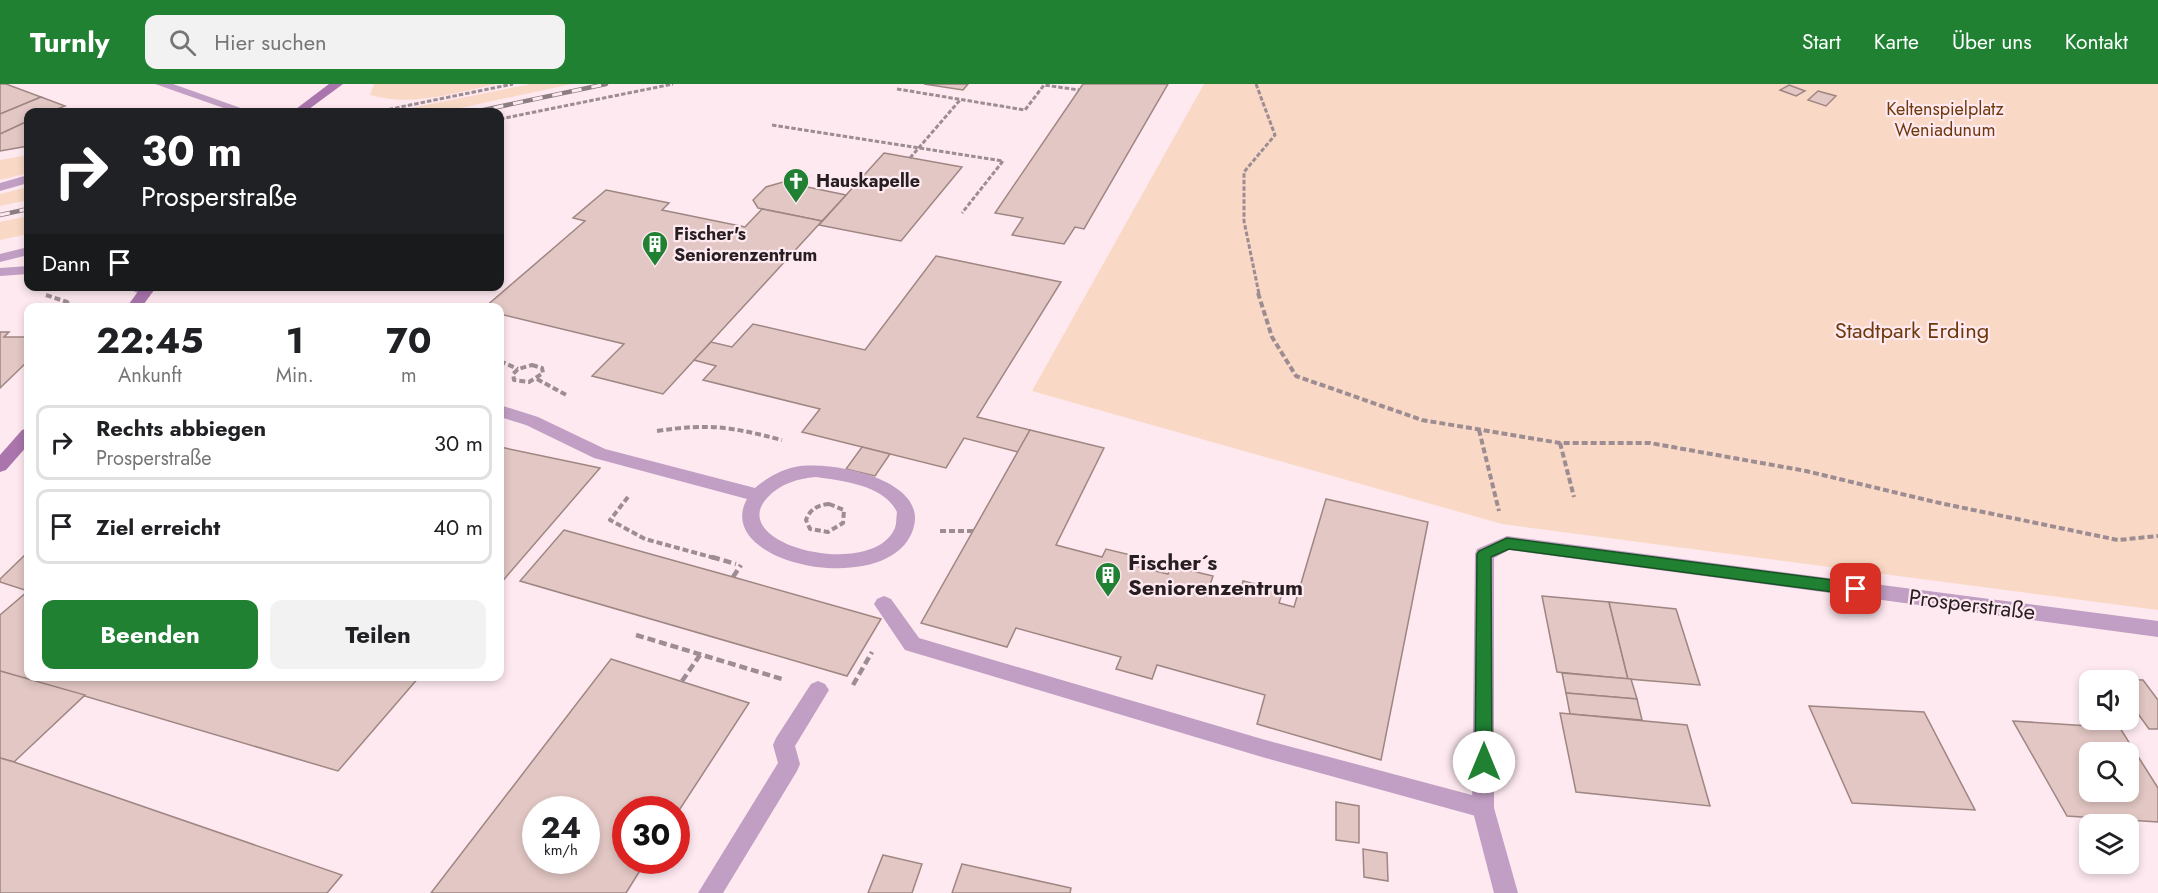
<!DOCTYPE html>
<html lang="de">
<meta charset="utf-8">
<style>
body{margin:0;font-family:Jost,sans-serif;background:#f2f2f2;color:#202124;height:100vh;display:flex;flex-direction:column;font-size:22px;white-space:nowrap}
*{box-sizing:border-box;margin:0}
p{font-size:20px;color:#757577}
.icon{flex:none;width:33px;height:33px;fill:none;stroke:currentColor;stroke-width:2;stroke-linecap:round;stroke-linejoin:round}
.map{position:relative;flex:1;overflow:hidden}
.sheet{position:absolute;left:24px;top:219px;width:480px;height:378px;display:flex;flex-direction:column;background:#fff;border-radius:12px;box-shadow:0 3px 9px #0003}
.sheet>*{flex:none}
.hud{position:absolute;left:24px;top:24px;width:480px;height:183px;border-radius:12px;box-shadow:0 3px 9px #0003;background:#202124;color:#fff;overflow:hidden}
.controls{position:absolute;left:2079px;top:586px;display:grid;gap:12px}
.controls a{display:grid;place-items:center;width:60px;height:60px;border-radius:12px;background:#fff;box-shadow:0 3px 9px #0003;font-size:30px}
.speed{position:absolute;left:522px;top:712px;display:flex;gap:12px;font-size:30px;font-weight:700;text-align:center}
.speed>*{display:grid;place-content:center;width:78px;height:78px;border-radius:50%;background:#fff;box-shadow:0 3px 9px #0003;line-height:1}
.speed small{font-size:15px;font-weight:400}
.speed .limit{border:9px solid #d22;background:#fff;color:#111}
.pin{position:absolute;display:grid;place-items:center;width:51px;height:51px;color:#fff;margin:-26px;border-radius:12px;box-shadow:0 3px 9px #0006}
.me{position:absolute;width:66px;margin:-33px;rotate:0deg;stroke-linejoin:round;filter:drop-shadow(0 0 4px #0008)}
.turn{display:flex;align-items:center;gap:21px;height:126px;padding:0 18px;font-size:27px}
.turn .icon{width:78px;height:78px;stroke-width:2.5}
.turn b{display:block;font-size:42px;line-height:51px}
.then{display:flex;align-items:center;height:57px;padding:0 18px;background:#0003;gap:12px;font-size:22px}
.eta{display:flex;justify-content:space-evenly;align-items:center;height:102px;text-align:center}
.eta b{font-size:36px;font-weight:700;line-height:42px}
.action{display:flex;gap:12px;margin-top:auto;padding:12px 18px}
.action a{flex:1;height:69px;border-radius:12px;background:#208133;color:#fff;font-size:24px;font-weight:700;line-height:69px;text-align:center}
.action a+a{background:#f2f2f2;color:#202124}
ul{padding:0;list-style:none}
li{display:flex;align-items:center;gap:18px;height:75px;margin:0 12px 9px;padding:0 6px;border:3px solid #e0e0e0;border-radius:12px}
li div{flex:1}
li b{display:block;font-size:22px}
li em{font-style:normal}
header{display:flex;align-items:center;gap:36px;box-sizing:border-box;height:84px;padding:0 30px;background:#208133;color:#fff}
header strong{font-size:28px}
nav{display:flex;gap:33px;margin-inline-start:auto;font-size:21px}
.search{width:420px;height:54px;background:#f2f2f2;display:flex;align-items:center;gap:15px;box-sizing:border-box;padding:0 21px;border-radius:12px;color:#757577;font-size:22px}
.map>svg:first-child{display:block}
.green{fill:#f9d9c5}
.building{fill:#e2c7c4;stroke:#9f8683;stroke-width:1.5;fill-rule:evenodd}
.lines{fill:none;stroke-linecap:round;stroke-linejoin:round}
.path-far2{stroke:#9d8d93;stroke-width:3;stroke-dasharray:4.5 2;stroke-linecap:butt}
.path-far1{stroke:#9d8d93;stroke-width:4;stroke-dasharray:6 3;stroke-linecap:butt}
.path{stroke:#9d8d93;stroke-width:4.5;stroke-dasharray:8 4;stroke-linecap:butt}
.lane{fill:#c19ec3;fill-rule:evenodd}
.street{fill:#c19ec3;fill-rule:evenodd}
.secondary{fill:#a975ac;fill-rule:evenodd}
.rail-casing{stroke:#8c7d82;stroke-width:4.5}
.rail{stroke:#fee9f0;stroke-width:3;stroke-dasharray:10;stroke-linecap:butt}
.route{fill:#208133;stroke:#155421;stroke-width:1.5}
.labels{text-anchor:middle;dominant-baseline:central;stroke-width:4.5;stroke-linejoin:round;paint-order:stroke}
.far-park-label{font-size:18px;fill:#6e390a;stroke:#fee9f0}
.far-poi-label{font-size:18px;font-weight:bold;fill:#271e21;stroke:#fee9f0;text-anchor:start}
.park-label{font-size:22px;fill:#6e390a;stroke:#fee9f0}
.poi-label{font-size:22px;font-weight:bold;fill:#271e21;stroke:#fee9f0;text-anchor:start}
.street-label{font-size:22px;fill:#271e21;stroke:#fee9f0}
</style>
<header>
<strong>Turnly</strong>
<div class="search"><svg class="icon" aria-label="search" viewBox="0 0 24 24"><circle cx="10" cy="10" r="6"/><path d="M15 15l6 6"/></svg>Hier suchen</div>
<nav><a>Start</a><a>Karte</a><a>Über uns</a><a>Kontakt</a></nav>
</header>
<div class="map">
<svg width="2158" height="809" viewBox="0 0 2158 809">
<rect width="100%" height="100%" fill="#fee9f0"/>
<!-- green -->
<g class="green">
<path d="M374,0H497C454,9 413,23 370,11Z"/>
<polygon points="531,0 572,0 442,28 390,28"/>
<polygon points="1204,0 2158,0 2158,526 1502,440 1032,307"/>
<polygon points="28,71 28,89 0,96 0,76"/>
<polygon points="28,103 28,116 0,122 0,110"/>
<polygon points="28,132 28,150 0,156 0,138"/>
</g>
<!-- building -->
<g class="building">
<polygon points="0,0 6,0 41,13 0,30"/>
<polygon points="924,0 968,0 963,6"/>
<polygon points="1083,0 1168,0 1084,145 1075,143 1064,160 1012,151 1023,134 995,129"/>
<polygon points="1789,1 1805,7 1796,12 1780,6"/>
<polygon points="1818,7 1836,12 1826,22 1808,16"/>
<polygon points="41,13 65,22 49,28 28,28 28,37 0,50 0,30"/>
<polygon points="28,37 28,62 0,67 0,50"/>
<polygon points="884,69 962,83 901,157 819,141"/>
<polygon points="783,98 846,111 822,137 758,124 753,116 766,103"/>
<polygon points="606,106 669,119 662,126 745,143 762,125 822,137 663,310 592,292 624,260 500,230 500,224 484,224 585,137 573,134"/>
<polygon points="936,172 1061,198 977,333 1030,346 1018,368 964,354 946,384 802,348 820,325 703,296 716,282 694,276 711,258 732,263 753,240 865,266"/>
<polygon points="0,248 9,248 4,253 28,253 28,277 0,304"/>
<polygon points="1030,346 1104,364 1056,461 1102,473 1106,465 1143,474 1139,483 1168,490 1171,482 1213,492 1210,501 1240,509 1243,497 1283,507 1279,519 1294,523 1326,415 1428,438 1381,676 1257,640 1265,611 1157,581 1152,595 1116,585 1121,573 1016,544 1007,563 921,539"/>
<polygon points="500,363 600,384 500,500"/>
<polygon points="862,363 890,370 875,392 846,385"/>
<polygon points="564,446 733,493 881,535 847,592 520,497"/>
<polygon points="28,468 28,592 420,592 338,687 0,587 0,531 28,507 0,498 0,495"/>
<polygon points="1542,512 1609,518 1628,595 1557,588"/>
<polygon points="1609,518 1676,525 1700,601 1628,595"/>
<path d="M611,575L749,619L676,731V726H626V777H646L626,809H431ZM536,726H586V777H536Z"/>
<polygon points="0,587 85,611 14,678 0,674"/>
<polygon points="1562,589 1631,595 1637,615 1566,609"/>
<polygon points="2114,595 2143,596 2158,616 2158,645 2149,645 2128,616 2128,597"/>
<polygon points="1566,609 1637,615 1642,636 1570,630"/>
<polygon points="1809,622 1924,628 1975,726 1852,719"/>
<polygon points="1560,629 1687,641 1710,722 1576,708"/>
<path d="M2013,637L2120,644L2158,704V738L2067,732ZM2090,669H2128V708H2090Z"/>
<polygon points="0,674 14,678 342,791 327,809 0,809"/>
<polygon points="1336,718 1359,722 1359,759 1336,756"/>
<polygon points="1363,765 1387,769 1388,797 1364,793"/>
<polygon points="883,771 922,780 912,809 868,809"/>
<polygon points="962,780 1071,804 1070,809 952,809"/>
</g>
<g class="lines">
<!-- path-far2 -->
<g class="path-far2">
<polyline points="1256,0 1275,51 1244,88 1244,137 1259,210"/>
<polyline points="897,5 1025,26 1044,1 1079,6"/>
<polyline points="376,28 513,0"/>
<polyline points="500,35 673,0"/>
<polyline points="772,41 1003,77 962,129"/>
<polyline points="910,74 960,16"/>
</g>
<!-- path-far1 -->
<g class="path-far1">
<polyline points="1258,209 1272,253 1296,292 1422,336 1560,359 1650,359 1806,387 1935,418 2118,456 2158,452"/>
<polyline points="46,211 67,218 73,224"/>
<polyline points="500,277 518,285"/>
<polygon points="532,281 542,284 543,289 529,298 514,296 513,290 518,285"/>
<polyline points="537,295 568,312"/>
<polyline points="1479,346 1499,427"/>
<path d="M657,347C710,339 731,343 782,356"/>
<polyline points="1560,359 1574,413"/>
<polyline points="628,413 610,436 645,455 718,475"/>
<path d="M829,420L844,426L843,439L828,448L810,445L806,436C810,425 818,421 829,420Z"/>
<polyline points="940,447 974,447"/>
</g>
<!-- path -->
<g class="path">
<polyline points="712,473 736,480"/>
<polyline points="733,493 741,481"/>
<polyline points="636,551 782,595"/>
<polyline points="682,597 700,571"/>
<polyline points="853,601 872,568"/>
</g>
<!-- lane -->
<g class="lane">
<polygon points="28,91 28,99 0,107 0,99"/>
<path d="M500,321L538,333L605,365L755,404C767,394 780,386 795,383C828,376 926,394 914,442C896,517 710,482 747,415L594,374L526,341L500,333ZM816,393C843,397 884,401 897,428C896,434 897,441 894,446C869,496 725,460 767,414C781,399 797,395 816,393Z"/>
<polygon points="884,512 891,515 919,554 1262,655 1483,714 1491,717 1494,724 1491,731 1483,734 1262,673 905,566 874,520 877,515"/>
<polygon points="818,597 825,600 829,606 795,662 800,680 797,687 723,809 698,809 778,679 773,661 776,654 811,600"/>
</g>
<!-- street -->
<g class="street">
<polygon points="155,0 173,0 252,28 235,28"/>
<polygon points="28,163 28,171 0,178 0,170"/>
<polygon points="28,182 28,190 0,192 0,184"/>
<polygon points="124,202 145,202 153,208 145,213"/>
<polygon points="1507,452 2158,537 2158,553 1509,466 1494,474 1494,724 1518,809 1494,809 1472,724 1475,470 1477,465"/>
</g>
<!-- secondary -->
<g class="secondary">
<polygon points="329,0 343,0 305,28 292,28"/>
<polygon points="142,202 157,202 141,224 126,224"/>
<polygon points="28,344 28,361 6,386 0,388 0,371 22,346"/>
</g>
<!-- rail casing -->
<g class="rail-casing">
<g id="rail">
<polyline points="474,28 606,0"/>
<polyline points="0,131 28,125"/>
</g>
</g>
<!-- rail -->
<use href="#rail" class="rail"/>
</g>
<!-- route -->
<polygon class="route" points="1507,454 1856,499 1863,505 1856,511 1509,465 1491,473 1492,678 1489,683 1484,685 1478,683 1475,678 1477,470 1479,467"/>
<!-- icons -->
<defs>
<g id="church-pin" transform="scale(1.35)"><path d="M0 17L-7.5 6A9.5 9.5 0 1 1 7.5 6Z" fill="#208133" stroke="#fee9f0"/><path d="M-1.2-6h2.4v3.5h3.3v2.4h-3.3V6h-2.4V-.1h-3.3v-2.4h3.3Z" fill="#fff"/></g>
<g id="building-pin" transform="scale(1.35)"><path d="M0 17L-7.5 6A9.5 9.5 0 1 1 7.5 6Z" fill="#208133" stroke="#fee9f0"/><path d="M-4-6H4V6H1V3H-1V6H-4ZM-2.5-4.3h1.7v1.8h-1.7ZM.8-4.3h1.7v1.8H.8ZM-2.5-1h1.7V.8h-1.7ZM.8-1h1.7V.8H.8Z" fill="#fff"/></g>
</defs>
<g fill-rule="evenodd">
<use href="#church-pin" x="796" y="97"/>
<use href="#building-pin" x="655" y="160"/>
<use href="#building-pin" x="1108" y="491"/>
</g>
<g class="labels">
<!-- far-park labels -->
<g class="far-park-label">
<text x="1945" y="25">Keltenspielplatz<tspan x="1945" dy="21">Weniadunum</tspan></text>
</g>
<!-- far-poi labels -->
<g class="far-poi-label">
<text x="816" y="97">Hauskapelle</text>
<text x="674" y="150">Fischer's<tspan x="674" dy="21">Seniorenzentrum</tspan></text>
</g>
<!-- park labels -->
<g class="park-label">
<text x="1912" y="246">Stadtpark Erding</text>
</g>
<!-- poi labels -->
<g class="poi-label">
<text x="1128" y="478">Fischer´s<tspan x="1128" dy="25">Seniorenzentrum</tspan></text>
</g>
<!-- street labels -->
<g class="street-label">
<text transform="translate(1972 520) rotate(7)">Prosperstraße</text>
</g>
</g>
</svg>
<div class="controls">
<a><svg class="icon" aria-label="sound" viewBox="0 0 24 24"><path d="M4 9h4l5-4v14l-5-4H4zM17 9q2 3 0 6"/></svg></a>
<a><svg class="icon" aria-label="search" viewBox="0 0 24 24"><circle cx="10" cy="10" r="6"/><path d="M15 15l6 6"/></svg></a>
<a><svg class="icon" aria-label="layers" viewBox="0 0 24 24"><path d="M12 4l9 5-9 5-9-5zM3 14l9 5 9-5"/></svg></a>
</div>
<div class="speed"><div>24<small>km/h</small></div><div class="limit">30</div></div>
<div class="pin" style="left:1856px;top:505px;background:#d93025"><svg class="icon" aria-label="arrive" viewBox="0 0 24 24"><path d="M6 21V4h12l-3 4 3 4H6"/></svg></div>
<svg class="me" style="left:1484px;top:678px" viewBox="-20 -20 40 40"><circle r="19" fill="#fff"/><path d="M0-13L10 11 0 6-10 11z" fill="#208133"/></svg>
<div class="hud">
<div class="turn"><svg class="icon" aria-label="right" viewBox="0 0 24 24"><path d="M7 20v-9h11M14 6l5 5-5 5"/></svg><div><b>30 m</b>Prosperstraße</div></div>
<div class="then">Dann<svg class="icon" aria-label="arrive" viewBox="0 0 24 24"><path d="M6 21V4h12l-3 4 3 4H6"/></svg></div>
</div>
<section class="sheet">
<div class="eta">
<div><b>22:45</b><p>Ankunft</p></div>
<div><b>1</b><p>Min.</p></div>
<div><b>70</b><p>m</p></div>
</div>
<ul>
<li><svg class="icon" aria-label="right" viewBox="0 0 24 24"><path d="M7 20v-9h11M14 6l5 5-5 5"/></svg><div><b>Rechts abbiegen</b><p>Prosperstraße</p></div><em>30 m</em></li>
<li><svg class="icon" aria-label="arrive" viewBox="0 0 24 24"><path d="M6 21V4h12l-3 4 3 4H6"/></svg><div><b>Ziel erreicht</b></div><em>40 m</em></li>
</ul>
<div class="action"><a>Beenden</a><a>Teilen</a></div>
</section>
</div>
